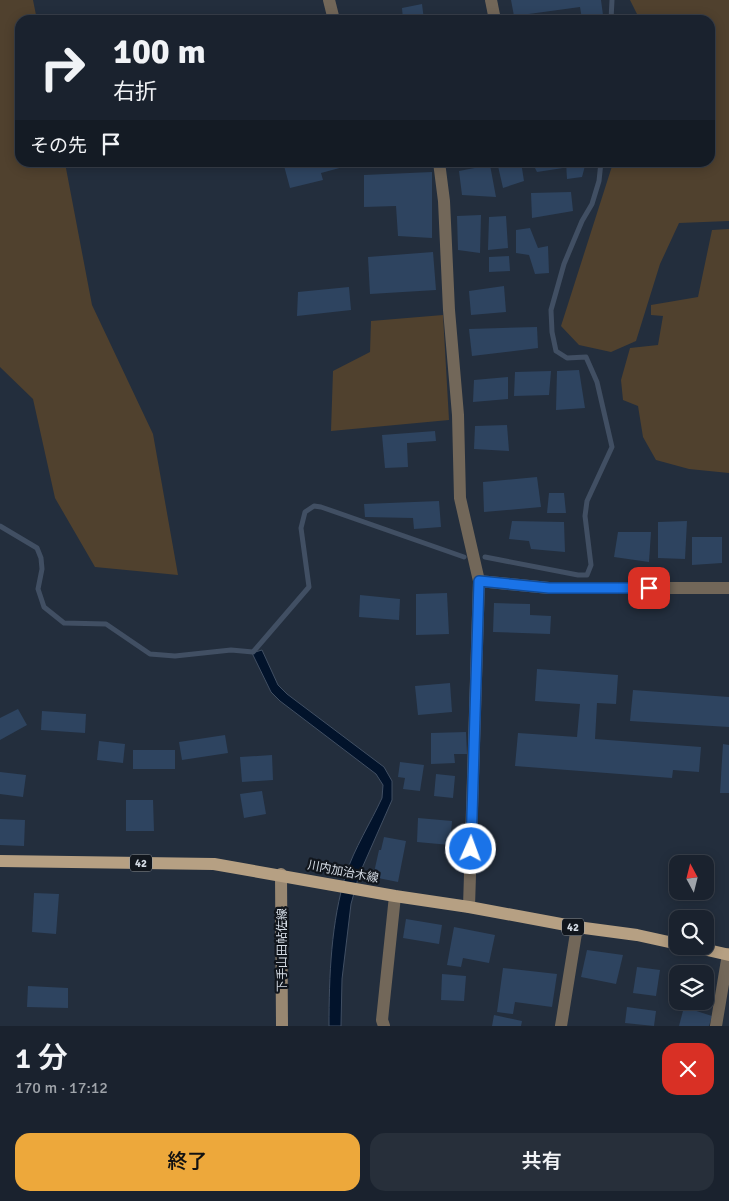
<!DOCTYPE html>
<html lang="ja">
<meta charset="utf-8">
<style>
body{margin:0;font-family:Signika,"Noto Sans JP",sans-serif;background:#272f3a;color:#f1f3f6;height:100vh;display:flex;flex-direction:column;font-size:19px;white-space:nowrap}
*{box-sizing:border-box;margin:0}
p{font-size:16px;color:#9fa4aa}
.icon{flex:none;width:28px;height:28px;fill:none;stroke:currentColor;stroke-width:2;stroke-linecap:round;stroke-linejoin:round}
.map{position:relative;height:1026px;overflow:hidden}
.side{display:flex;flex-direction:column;background:#1a222e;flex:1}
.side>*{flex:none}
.banner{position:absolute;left:15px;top:15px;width:700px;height:152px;border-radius:15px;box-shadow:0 2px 12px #0003,0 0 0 1px #383f4a;background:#1a222e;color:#f1f3f6;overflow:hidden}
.needle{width:32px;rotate:353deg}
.fabs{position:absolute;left:669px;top:855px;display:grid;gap:10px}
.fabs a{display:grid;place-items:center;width:45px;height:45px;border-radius:10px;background:#1a222e;box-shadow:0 2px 12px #0003,0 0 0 1px #383f4a;font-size:25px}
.pin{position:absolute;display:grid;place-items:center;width:42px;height:42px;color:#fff;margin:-21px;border-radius:10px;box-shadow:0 2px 8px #0006}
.me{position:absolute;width:55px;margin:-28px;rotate:2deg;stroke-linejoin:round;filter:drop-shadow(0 0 4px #0008)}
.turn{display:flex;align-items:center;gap:18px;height:105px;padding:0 15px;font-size:22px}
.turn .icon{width:65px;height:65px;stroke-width:2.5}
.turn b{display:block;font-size:35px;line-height:42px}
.then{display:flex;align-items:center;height:48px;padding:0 15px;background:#0003;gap:10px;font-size:19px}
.round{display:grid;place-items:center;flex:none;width:52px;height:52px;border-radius:15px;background:#272f3a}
.head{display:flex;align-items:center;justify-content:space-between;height:85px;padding:0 15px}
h1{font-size:30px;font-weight:600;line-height:38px}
.button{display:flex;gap:10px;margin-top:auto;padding:10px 15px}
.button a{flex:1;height:58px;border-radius:15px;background:#eda83b;color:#111;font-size:20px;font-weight:600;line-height:58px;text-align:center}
.button a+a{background:#272f3a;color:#f1f3f6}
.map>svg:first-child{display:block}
.green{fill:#50412e}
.water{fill:#02132b;stroke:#414f63}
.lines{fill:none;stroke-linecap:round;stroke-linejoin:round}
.stream{stroke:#414f63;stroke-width:5}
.building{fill:#2e4460}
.minor{stroke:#726759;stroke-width:12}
.secondary{stroke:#988771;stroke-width:12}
.primary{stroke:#b6a083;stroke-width:12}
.route-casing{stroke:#114b97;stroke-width:12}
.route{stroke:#1a73e8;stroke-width:9}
.labels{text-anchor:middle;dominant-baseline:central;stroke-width:4.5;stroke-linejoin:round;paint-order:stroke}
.shield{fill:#11161d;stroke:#9aa1a9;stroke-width:1}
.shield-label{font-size:11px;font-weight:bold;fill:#d5dce5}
.street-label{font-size:12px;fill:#d5dce5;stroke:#11161d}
</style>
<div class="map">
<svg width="729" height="1026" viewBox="0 0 729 1026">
<rect width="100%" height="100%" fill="#232e3d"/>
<!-- green -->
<g class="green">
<polygon points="0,0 33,0 37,20 20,20 20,162 65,163 92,305 153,434 178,575 95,567 55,498 33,399 0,367"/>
<polygon points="630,0 729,0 729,221 679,223 660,264 636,341 611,352 579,345 561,326 613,163 710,162 710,20 640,20"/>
<polygon points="729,229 729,473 689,469 656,460 643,437 638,406 623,400 621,380 630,348 658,345 663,316 651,315 651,305 698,297 712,230"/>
<polygon points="443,315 449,420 331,431 333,371 370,352 371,321"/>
</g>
<!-- water -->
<path class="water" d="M262,650L278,685L287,694L384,767L392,781V800L359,875L351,904L342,979L341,1026H329C329,977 331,921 346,874C354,849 371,822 382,798L383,785L376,774L280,701L271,692L252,653Z"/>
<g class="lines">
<!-- stream -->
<g class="stream">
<polyline points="611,20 612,0"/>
<polyline points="0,526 37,548 41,558 42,569 38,589 44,607 64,623 106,624 150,654 175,656 231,650 253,652 309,587 301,528 305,512 314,506 321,507 464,557"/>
<polyline points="485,557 578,575 587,575 591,565 585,516 587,501 612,447 597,382 586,357 567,358 556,351 552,332 551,310 564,264 582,221 592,204 599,181 601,162"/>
</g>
</g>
<!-- building -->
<g class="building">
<polygon points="511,0 601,0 603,15 582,19 580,7 514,16"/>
<polygon points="422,4 424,20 403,20 402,8"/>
<polygon points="283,162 358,162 358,163 321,173 323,180 290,188"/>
<polygon points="512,162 521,162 524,181 503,188 498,166"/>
<polygon points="532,162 561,162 563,168 537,172"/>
<polygon points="566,162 586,162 582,177 567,179"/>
<polygon points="490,165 496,197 462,195 459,171"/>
<polygon points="432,172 432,238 398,236 396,206 364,207 364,175"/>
<polygon points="571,192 573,211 532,218 531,193"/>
<polygon points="481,215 480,253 458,250 457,216"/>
<polygon points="506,216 508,248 488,250 489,217"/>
<polygon points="530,228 538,248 548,246 549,273 535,274 529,255 516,253 516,230"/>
<polygon points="433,252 436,290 370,294 368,257"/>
<polygon points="509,256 510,271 489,272 489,257"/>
<polygon points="504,286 506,312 471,315 469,291"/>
<polygon points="349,287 351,310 297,316 298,292"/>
<polygon points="537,327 538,348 472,356 469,329"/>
<polygon points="579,370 585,408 556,410 557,371"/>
<polygon points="551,371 549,395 514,396 515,372"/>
<polygon points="508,377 508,399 473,402 474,380"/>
<polygon points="507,425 509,451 474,449 475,426"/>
<polygon points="435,431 436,441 407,443 408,467 385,468 382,435"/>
<polygon points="537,477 541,507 484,512 483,482"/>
<polygon points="549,493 564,493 566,513 547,513"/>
<polygon points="439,501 441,527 414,529 413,518 365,517 364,504"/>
<polygon points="512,521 564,522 565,552 531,549 529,541 509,539"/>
<polygon points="687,521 685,559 658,558 658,522"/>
<polygon points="618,532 651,532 649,562 614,557"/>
<polygon points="692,537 722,537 722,563 692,565"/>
<polygon points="447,593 449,634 416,635 416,594"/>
<polygon points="360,595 400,599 399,620 359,617"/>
<polygon points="494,603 530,604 530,615 551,616 550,634 493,632"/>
<polygon points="537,669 618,675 616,704 597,703 595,739 701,747 699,772 673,770 672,778 515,766 518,733 577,737 580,704 535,701"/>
<polygon points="450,683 452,712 418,715 415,686"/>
<polygon points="633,690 729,697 729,727 630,721"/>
<polygon points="18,709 27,725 0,740 0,718"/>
<polygon points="42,711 86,714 85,733 41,730"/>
<polygon points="466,732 467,754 454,754 455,763 431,764 431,733"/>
<polygon points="225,735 228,753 182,760 179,742"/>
<polygon points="99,741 125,744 123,763 97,760"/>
<polygon points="723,744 729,745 729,793 720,793"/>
<rect x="133" y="750" width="42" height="19"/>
<polygon points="272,755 273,780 242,782 240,757"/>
<polygon points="400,762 424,765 420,791 403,789 405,778 398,777"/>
<polygon points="0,772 26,775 23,797 0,794"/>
<polygon points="436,774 455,776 453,798 434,796"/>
<polygon points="262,791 266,814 244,818 240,794"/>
<polygon points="126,800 153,800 154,831 126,831"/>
<polygon points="418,818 452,821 450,845 417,842"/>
<polygon points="0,819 25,820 24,846 0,845"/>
<polygon points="384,837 406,841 398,882 373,877 379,850 381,850"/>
<polygon points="34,893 59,894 56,934 32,932"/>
<polygon points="406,919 442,925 439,944 403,938"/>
<polygon points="454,927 495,935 489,963 463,958 461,967 447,965"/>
<polygon points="587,950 623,955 616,984 581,977"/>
<polygon points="637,967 660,970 656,996 633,993"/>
<polygon points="503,968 557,974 552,1007 515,1002 513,1014 497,1012"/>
<polygon points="442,974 466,976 464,1001 441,1000"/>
<polygon points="28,986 68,988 68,1008 27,1007"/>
<polygon points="627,1007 656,1011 654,1026 625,1023"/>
<polygon points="684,1007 712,1016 709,1026 679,1026"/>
<polygon points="494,1015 522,1021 521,1026 492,1026"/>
</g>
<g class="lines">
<!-- minor -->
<g class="minor">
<polyline points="329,0 334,20"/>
<polyline points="491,0 495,20"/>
<polyline points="439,162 444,201 449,310 458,415 460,498 479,581 469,907"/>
<polyline points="479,581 549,588 729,588"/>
<polyline points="384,1026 382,1020 395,896"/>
<polyline points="561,1026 577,927"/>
<polyline points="716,1026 728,954"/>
</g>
<!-- secondary -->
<polyline class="secondary" points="281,874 282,1026"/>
<!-- primary -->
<g class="primary">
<polyline points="0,861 214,864 395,896 469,907 577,927 637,935 678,944"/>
<polyline points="690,946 729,955"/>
</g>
</g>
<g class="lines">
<!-- route casing -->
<g class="route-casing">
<polyline id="route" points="471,849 479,581 549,588 649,588"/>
</g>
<!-- route -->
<use href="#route" class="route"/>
</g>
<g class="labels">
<!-- shield labels -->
<g class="shield">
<rect x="130" y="854.5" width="22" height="17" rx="4"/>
<rect x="562" y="918.5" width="22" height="17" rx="4"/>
</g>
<g class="shield-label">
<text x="141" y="863">42</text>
<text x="573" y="927">42</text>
</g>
<!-- street labels -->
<g class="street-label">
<text transform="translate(343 872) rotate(11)">川内加治木線</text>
<text transform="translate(282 950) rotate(-90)">下手山田帖佐線</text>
</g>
</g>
</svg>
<div class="fabs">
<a><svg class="needle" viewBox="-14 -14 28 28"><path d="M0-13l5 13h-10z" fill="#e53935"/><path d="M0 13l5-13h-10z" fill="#9fa4aa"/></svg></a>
<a><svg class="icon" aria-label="search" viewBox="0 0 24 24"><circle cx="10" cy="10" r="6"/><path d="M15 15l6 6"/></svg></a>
<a><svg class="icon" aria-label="layers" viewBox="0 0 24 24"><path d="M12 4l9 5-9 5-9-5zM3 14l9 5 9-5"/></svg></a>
</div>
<div class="pin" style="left:649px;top:588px;background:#d93025"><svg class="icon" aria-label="arrive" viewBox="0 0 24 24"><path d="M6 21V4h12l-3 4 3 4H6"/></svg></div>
<svg class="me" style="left:471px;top:849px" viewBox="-20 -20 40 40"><circle r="17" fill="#1a73e8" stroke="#fff" stroke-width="3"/><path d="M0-11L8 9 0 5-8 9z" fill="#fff"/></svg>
<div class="banner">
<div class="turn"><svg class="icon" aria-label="right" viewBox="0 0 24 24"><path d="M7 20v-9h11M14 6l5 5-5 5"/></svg><div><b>100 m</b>右折</div></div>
<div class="then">その先<svg class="icon" aria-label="arrive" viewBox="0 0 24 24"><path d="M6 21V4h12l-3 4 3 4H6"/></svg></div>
</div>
</div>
<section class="side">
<div class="head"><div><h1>1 分</h1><p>170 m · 17:12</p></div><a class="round" style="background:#d93025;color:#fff"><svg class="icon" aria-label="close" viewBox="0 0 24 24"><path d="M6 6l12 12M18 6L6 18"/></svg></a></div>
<div class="button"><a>終了</a><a>共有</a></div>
</section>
